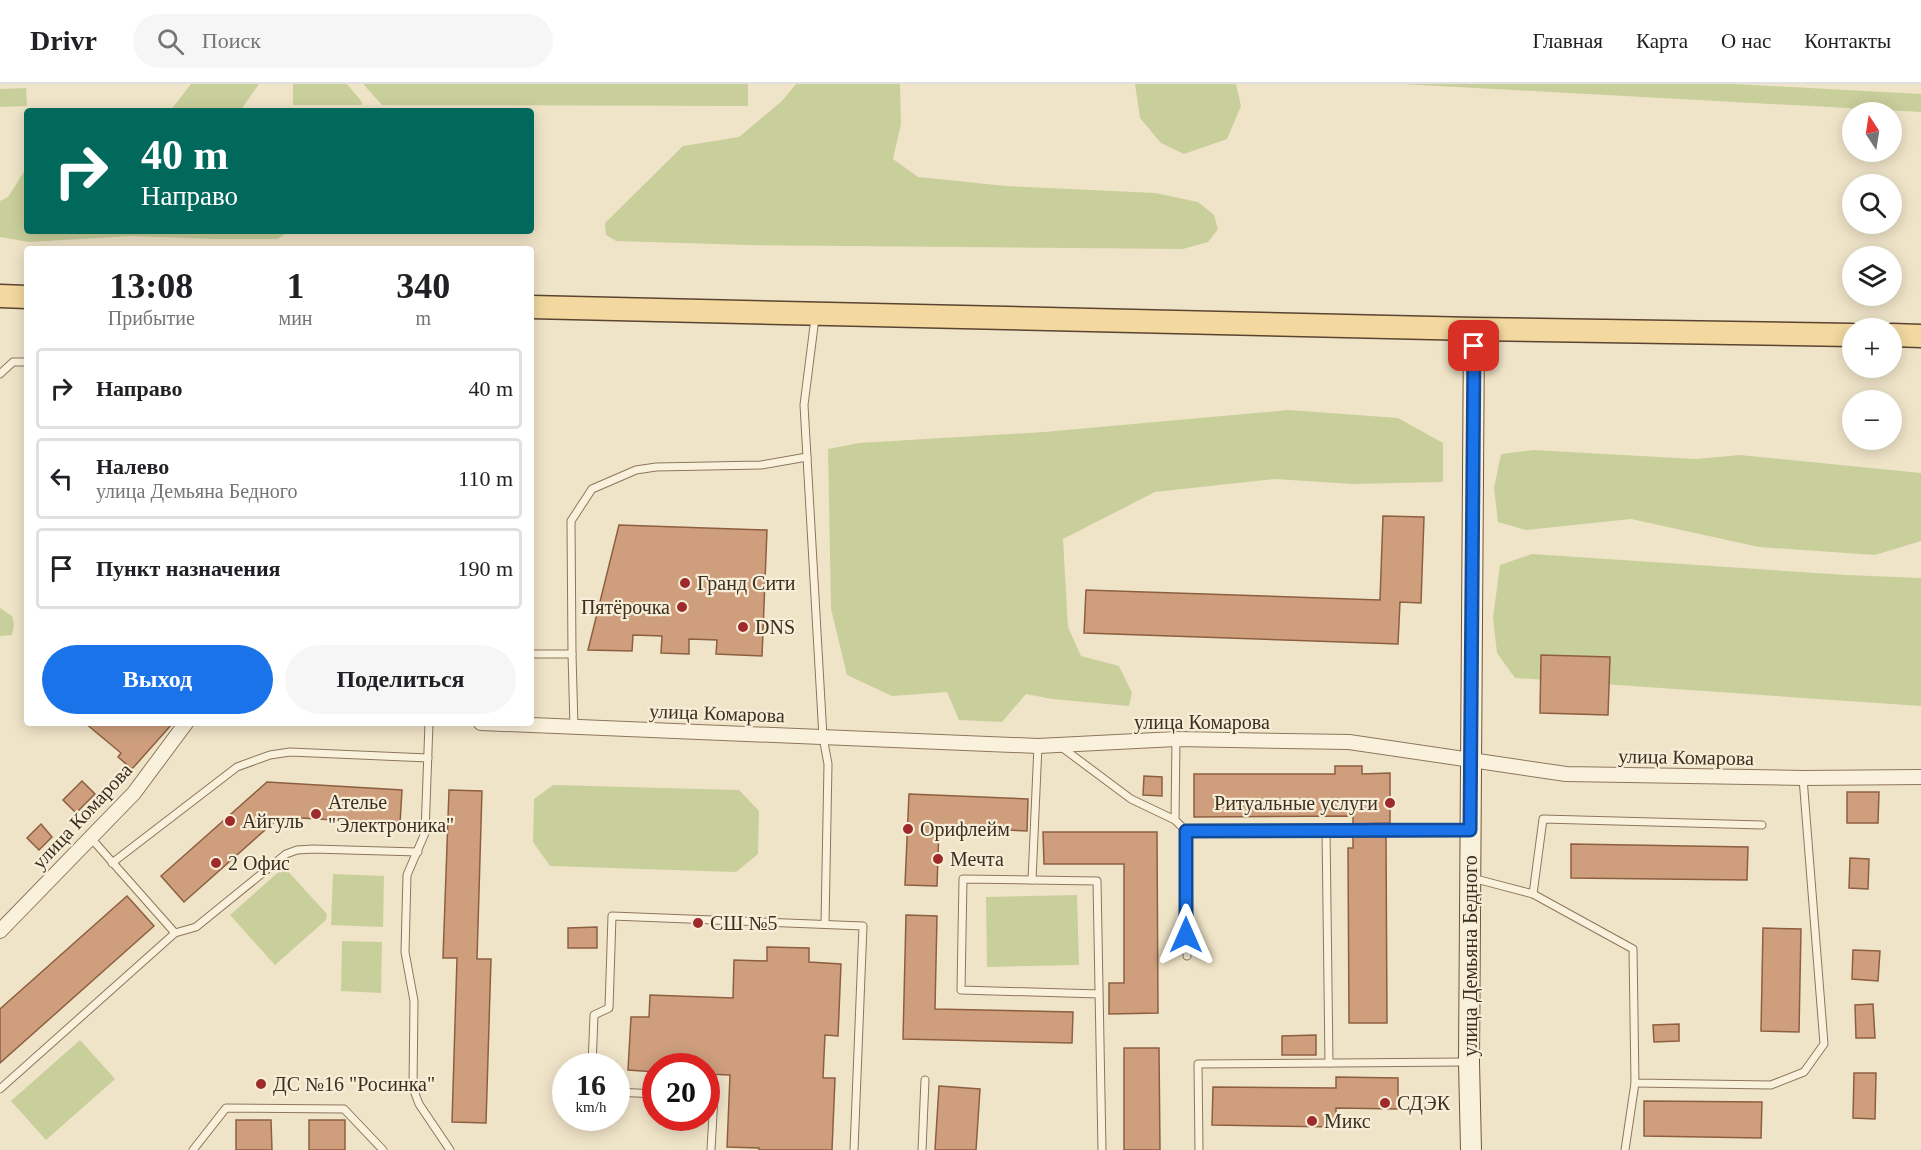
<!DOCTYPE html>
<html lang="ru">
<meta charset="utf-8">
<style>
body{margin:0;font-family:"Times New Roman",serif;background:#f6f6f6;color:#202124;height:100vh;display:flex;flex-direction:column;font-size:22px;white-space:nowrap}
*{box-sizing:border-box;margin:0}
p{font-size:20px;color:#757577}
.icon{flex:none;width:33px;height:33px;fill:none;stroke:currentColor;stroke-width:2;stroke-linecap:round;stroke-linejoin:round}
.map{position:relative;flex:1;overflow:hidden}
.side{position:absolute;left:24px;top:162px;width:510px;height:480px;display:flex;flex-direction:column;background:#fff;border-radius:6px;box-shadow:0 3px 15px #0003}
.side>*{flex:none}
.top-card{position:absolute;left:24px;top:24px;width:510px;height:126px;border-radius:6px;box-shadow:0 3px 15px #0003;background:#00695c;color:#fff;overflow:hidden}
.needle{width:39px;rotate:348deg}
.controls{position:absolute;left:1842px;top:18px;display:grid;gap:12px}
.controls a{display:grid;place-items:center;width:60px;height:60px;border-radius:50%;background:#fff;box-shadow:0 3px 15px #0003;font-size:30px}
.speed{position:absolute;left:552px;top:969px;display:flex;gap:12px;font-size:30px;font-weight:700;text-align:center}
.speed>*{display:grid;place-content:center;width:78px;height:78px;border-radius:50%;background:#fff;box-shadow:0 3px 15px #0003;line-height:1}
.speed small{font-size:15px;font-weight:400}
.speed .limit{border:9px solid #d22;background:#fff;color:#111}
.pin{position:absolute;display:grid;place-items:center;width:51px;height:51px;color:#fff;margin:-26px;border-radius:12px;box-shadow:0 3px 9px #0006}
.me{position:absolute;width:66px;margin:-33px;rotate:0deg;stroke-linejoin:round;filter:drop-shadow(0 0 4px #0008)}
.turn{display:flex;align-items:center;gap:21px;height:126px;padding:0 18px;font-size:27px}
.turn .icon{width:78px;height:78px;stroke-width:2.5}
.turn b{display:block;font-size:42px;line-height:51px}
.eta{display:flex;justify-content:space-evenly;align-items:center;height:102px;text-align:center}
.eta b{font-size:36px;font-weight:600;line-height:42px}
.action{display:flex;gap:12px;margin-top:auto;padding:12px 18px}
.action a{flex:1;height:69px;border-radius:36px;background:#1a73e8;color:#fff;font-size:24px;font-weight:600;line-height:69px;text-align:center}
.action a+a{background:#f6f6f6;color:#202124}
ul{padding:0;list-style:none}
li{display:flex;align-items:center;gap:18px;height:81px;margin:0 12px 9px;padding:0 6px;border:3px solid #e0e0e0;border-radius:6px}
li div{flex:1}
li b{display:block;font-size:22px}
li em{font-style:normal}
header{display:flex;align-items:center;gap:36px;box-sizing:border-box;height:84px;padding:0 30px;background:#fff;border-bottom:2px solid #e0e0e0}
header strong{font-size:28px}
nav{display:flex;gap:33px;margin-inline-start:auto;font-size:21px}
.search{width:420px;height:54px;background:#f6f6f6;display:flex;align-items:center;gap:15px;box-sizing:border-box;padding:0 21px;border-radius:33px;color:#757577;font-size:22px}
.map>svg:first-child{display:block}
.green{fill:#c9cf9b}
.building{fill:#cf9f7d;stroke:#8d5f41;stroke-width:1.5}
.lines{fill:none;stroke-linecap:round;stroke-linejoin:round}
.lane-casing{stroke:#8d765c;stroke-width:9}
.street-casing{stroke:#8d765c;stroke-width:16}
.secondary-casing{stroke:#6f573f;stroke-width:22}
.primary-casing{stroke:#5b4430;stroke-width:25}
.lane{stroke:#faf1dc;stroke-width:7}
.street{stroke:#faf1dc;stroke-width:14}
.secondary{stroke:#faf1dc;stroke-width:20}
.primary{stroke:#f3d9a0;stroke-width:22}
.route-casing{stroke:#114b97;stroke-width:15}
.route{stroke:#1a73e8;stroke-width:10}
.poi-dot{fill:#9e2a2b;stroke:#f7eed8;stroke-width:2}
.labels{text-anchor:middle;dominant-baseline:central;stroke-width:4.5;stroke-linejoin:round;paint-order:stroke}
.poi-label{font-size:20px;fill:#3d2e20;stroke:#f7eed8;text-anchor:start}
.street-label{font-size:20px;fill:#3d2e20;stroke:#f7eed8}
</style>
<header>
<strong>Drivr</strong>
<div class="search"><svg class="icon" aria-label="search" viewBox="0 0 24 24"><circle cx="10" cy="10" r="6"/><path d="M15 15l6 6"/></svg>Поиск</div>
<nav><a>Главная</a><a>Карта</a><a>О нас</a><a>Контакты</a></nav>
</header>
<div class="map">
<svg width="1921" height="1066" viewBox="0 0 1921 1066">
<rect width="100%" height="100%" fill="#f0e4c8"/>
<!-- green -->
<g class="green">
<polygon points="191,0 259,0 240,27 170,27"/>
<polygon points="293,0 347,0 362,18 362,21 293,21"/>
<polygon points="363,0 748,0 748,22 382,21"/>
<polygon points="796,0 900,0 901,40 893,75 918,93 1006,102 1155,109 1198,118 1214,131 1218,145 1208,158 1183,165 748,161 616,157 606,151 605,139 683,62 739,53 782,17"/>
<polygon points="1135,0 1236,0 1241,22 1227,55 1184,70 1161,59 1140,34"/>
<polygon points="1402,0 1734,0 1921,10 1921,28"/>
<polygon points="26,4 27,22 0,23 0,5"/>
<polygon points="27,83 27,147 291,147 277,155 214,155 131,152 29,158 0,153 0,117 8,113"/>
<polygon points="1289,326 1398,334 1443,359 1443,398 1352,400 1275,395 1155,408 1063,455 1068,543 1081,572 1119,582 1132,609 1129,622 1052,615 1026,610 1002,638 959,636 947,608 892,612 847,591 831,525 828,365 859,359 1044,348"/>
<polygon points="1533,366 1696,375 1740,371 1921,389 1921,457 1875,471 1759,463 1631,435 1526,446 1498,438 1494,404 1501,370"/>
<polygon points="1532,470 1847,491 1921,494 1921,622 1515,594 1497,569 1493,534 1500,481"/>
<polygon points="0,524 12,532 14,541 12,551 0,552"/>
<polygon points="553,701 739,706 759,727 758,770 736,788 550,782 533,758 534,715"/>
<polygon points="284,783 327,830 326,836 275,881 230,831"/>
<polygon points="333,790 384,792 383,843 331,841"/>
<polygon points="1077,811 1079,881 987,883 986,813"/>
<polygon points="342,857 382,858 381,909 341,907"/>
<polygon points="80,956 115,995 46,1056 11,1017"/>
</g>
<!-- building -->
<g class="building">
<polygon points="1383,432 1424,433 1421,519 1400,518 1398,560 1084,549 1086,506 1380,516"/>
<polygon points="619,441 767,446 762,572 716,570 717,556 689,555 689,570 661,569 662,552 633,551 632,567 588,566"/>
<polygon points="1541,571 1610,573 1608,631 1540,629"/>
<polygon points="85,639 173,639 132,685 118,673 121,669"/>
<polygon points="1335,682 1362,682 1362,690 1390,689 1390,739 1353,740 1353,732 1194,733 1194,690 1335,690"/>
<polygon points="1144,692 1162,693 1162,712 1143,711"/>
<polygon points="82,697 95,710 76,729 63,716"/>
<polygon points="267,698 402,706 400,740 285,733 273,739 184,818 161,792"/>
<polygon points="449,706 482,707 477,875 491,875 486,1039 452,1038 457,874 443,874"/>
<polygon points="1847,708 1879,708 1878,739 1847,739"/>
<polygon points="909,710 1028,715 1027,747 939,743 937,802 905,801"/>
<polygon points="41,740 52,753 39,766 27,754"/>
<polygon points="1043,748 1157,748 1158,929 1109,930 1109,899 1124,899 1124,780 1044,780"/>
<polygon points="1353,751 1386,751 1387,939 1349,939 1348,764 1353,764"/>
<polygon points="1571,760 1748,763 1747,796 1571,794"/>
<polygon points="1850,774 1869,775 1868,805 1849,804"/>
<polygon points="127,812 154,842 0,979 0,925"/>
<polygon points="906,831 937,832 935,925 1073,928 1072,959 903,955"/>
<polygon points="597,843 597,864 568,864 568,844"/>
<polygon points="1763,844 1801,845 1799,948 1761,947"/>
<polygon points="767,863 809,864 809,878 841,880 838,952 825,951 823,994 835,994 832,1066 759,1066 759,1064 727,1063 730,991 706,990 706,982 656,982 656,988 628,986 631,933 649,933 650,911 733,914 734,876 767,877"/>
<polygon points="1853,866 1880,867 1878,897 1852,895"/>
<polygon points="1873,920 1875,954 1856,954 1855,921"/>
<polygon points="1679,940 1679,957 1654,958 1653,941"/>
<polygon points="1316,951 1316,971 1282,971 1282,952"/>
<polygon points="1124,964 1159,964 1160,1066 1124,1066"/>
<polygon points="1854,989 1876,989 1875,1035 1853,1034"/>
<polygon points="1336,993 1398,994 1398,1025 1336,1024 1336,1043 1212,1041 1213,1003 1336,1004"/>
<polygon points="939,1002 980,1005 976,1066 935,1066"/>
<polygon points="1644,1017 1762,1018 1761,1054 1644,1052"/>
<polygon points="236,1036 271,1036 272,1066 236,1066"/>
<rect x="309" y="1036" width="36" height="30"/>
</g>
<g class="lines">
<!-- lane casing -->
<g class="lane-casing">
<g id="lane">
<polyline points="815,234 804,321 823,653 828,680 825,840"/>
<polyline points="0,290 13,278 27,278"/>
<polyline points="531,570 572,570 574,643"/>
<polyline points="572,570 571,437 592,405 636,386 656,383 761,381 807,373"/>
<polyline points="429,639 425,749 407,791 405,868 414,917 413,1004 419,1020 450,1066"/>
<polyline points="1176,655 1175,736 1186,747 1326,745 1329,979"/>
<polyline points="1060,662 1131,715 1175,736"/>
<polyline points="1326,745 1468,746"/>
<polyline points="1186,747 1187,872"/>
<polyline points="112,779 237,683 270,671 290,668 428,674"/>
<polyline points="1472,794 1533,810 1633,865 1635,999 1771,1001 1804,988 1824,960 1803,694"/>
<polyline points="1032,796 1038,662"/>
<polyline points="1533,810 1543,735 1762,741"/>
<polyline points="175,849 196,843 286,770 297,766 313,765 418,768"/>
<polyline points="1099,910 961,906 963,795 1097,797 1102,1066"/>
<polyline points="592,982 594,931 609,924 612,832 863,842 854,1066"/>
<polyline points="0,1005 175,849 90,753"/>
<polyline points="616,1008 656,1010"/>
<polyline points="706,1012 714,1012 711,1066"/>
<polyline points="193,1066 226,1024 344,1025 383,1066"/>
<polyline points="922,1066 925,996"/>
<polyline points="1199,1066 1198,980 1466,978"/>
<polyline points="1625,1066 1635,999"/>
</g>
</g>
<!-- street casing -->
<g class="street-casing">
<g id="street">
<polyline points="481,639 1038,662 1176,655 1349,658 1566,690 1803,694 1921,693"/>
<polyline points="0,847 134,709 186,639"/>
</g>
</g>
<!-- secondary casing -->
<g class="secondary-casing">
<polyline id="secondary" points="1471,1066 1469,978 1474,245"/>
</g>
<!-- primary casing -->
<g class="primary-casing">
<g id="primary">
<polyline points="0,212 27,213"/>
<polyline points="531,223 1474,245 1852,251"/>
<polyline points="1892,251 1921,252"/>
</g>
</g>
<!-- lane -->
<use href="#lane" class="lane"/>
<!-- street -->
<use href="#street" class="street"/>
<!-- secondary -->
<use href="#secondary" class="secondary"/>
<!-- primary -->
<use href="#primary" class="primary"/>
</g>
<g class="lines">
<!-- route casing -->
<g class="route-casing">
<polyline id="route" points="1186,851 1186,747 1470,746 1474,262"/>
</g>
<!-- route -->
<use href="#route" class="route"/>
</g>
<!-- markers -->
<g class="poi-dot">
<circle cx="685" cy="499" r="6"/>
<circle cx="682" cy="523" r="6"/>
<circle cx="743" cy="543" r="6"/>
<circle cx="1390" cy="719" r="6"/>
<circle cx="316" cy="730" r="6"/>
<circle cx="230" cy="737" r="6"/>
<circle cx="908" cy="745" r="6"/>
<circle cx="938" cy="775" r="6"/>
<circle cx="216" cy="779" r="6"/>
<circle cx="698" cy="839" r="6"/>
<circle cx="261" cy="1000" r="6"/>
<circle cx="1385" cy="1019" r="6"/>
<circle cx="1312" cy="1037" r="6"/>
</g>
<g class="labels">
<!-- poi labels -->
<g class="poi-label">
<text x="697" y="499">Гранд Сити</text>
<text x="670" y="523" text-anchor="end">Пятёрочка</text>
<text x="755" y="543">DNS</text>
<text x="328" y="718">Ателье<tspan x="328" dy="23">"Электроника"</tspan></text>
<text x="1378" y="719" text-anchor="end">Ритуальные услуги</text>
<text x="242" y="737">Айгуль</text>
<text x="920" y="745">Орифлейм</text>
<text x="950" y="775">Мечта</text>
<text x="228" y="779">2 Офис</text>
<text x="710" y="839">СШ №5</text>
<text x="273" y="1000">ДС №16 "Росинка"</text>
<text x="1397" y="1019">СДЭК</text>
<text x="1324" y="1037">Микс</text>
</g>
<!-- street labels -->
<g class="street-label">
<text transform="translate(717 629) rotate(2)">улица Комарова</text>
<text x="1202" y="638">улица Комарова</text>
<text transform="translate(1686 673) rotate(1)">улица Комарова</text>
<text transform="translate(82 732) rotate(-47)">улица Комарова</text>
<text transform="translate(1470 872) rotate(-90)">улица Демьяна Бедного</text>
</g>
</g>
</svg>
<div class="controls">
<a><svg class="needle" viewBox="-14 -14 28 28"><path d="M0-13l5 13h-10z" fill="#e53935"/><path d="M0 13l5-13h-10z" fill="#757577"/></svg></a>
<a><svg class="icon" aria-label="search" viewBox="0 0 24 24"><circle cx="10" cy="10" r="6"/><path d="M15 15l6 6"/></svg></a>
<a><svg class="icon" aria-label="layers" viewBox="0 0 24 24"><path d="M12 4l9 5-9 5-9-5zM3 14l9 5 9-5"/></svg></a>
<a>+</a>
<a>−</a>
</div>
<div class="speed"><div>16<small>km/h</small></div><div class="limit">20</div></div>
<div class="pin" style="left:1474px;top:262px;background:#d93025"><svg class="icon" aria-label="arrive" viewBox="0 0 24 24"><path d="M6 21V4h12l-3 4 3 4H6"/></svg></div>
<svg class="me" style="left:1186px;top:851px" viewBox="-20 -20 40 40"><path d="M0-17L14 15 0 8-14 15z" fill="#1a73e8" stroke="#fff" stroke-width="4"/></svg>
<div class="top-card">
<div class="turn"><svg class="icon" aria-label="right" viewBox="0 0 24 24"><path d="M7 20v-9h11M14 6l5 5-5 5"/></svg><div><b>40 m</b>Направо</div></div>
</div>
<section class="side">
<div class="eta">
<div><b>13:08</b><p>Прибытие</p></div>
<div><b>1</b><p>мин</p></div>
<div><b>340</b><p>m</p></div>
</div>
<ul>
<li><svg class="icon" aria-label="right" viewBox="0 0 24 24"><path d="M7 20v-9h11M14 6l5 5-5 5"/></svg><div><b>Направо</b></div><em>40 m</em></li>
<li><svg class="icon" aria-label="left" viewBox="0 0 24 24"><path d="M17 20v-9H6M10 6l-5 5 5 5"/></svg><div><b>Налево</b><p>улица Демьяна Бедного</p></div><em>110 m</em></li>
<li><svg class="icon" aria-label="arrive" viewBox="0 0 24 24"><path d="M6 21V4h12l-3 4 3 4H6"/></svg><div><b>Пункт назначения</b></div><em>190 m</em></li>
</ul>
<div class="action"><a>Выход</a><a>Поделиться</a></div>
</section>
</div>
